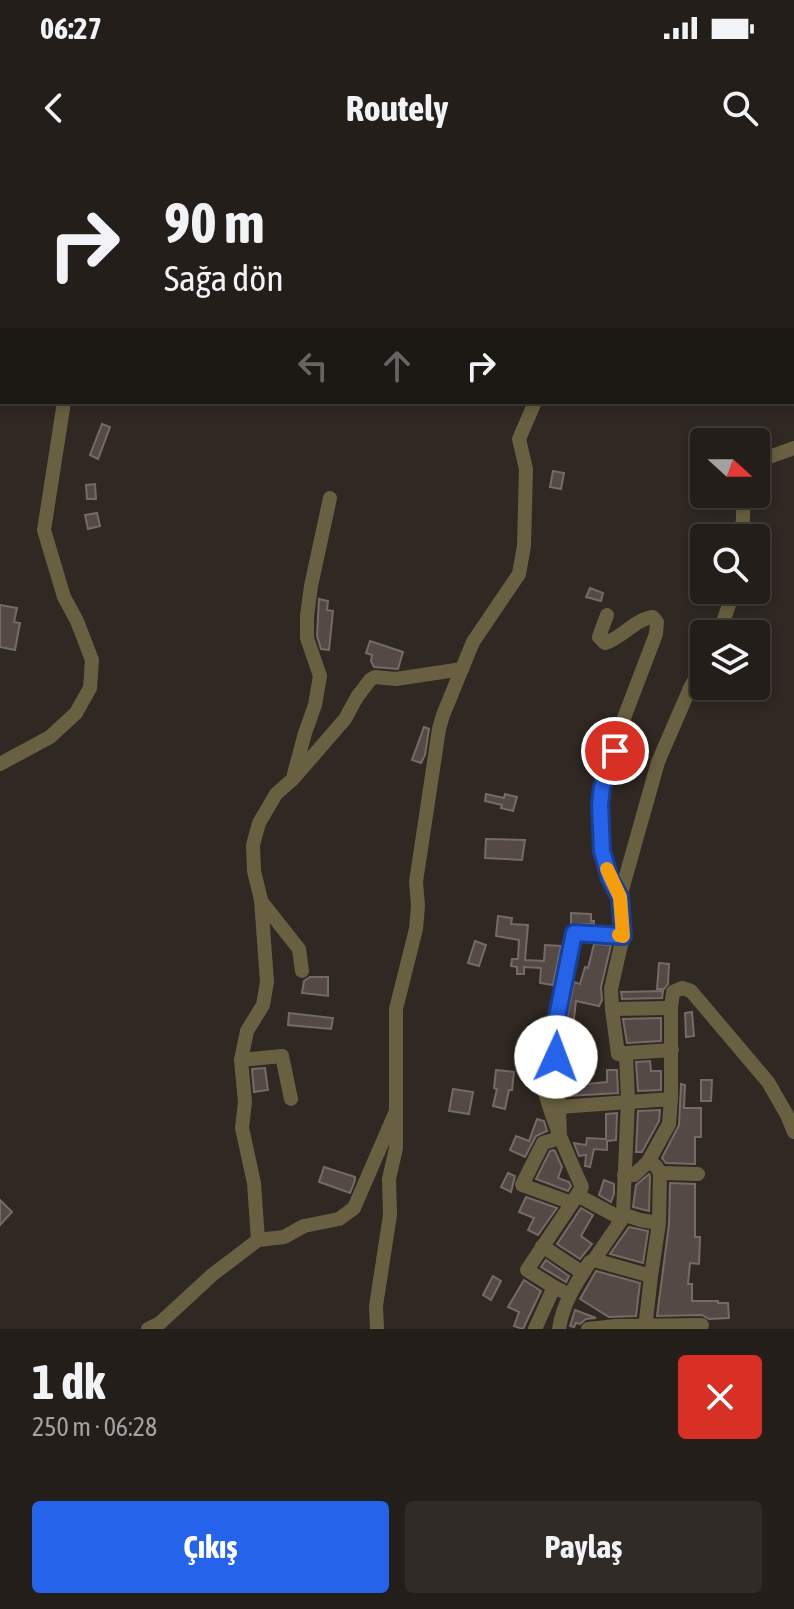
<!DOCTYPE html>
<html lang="tr">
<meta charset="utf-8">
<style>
body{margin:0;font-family:"Asap Condensed",sans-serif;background:#302b27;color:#f1f3f6;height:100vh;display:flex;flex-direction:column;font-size:30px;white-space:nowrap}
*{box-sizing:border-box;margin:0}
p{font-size:26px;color:#a3a2a2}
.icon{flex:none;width:44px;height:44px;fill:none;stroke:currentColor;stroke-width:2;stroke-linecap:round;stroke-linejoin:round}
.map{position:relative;height:1169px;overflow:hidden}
.sheet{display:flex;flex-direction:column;background:#241e1a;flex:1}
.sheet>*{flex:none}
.hud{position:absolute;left:0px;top:0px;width:794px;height:244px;box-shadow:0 4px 12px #0003,0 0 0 2px #413c39;background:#241e1a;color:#f1f3f6;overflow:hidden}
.needle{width:52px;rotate:111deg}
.fabs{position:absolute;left:690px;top:268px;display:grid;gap:16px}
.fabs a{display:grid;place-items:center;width:80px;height:80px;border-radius:8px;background:#241e1a;box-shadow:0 4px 12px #0003,0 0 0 2px #413c39;font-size:40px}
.pin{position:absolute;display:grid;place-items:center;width:68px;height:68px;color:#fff;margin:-34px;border:4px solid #fff;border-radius:50%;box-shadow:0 2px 8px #0007}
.me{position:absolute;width:88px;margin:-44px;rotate:2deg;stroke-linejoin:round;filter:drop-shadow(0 0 6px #0008)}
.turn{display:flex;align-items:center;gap:28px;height:168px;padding:0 32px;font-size:36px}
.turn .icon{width:104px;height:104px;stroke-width:2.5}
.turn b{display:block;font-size:56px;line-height:68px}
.lanes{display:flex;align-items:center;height:76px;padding:0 32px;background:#0003;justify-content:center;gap:40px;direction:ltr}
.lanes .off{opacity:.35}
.round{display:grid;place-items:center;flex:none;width:84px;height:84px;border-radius:8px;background:#302b27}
.head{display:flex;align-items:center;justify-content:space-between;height:136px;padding:0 32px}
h1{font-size:48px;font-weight:700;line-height:60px}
.button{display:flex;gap:16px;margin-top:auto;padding:16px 32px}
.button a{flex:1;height:92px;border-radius:8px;background:#2563eb;color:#fff;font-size:32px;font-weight:700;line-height:92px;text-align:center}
.button a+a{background:#302b27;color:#f1f3f6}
.status{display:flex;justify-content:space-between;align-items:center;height:56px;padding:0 40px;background:#241e1a;direction:ltr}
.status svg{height:22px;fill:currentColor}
header{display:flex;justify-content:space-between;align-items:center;height:104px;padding:0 32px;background:#241e1a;font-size:36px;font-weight:700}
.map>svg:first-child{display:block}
.building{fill:#554945;stroke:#766a66;stroke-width:2}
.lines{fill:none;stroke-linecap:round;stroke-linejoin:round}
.minor{stroke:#696041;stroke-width:14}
.route-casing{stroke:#184099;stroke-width:20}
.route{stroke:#2563eb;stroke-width:14}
.slow{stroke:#f59e0b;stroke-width:14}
</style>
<div class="status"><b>06:27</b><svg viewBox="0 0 49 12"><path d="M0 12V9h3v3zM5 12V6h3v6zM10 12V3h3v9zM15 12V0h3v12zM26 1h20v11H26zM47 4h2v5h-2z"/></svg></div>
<header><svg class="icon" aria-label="back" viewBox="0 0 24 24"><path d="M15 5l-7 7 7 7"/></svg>Routely<svg class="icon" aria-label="search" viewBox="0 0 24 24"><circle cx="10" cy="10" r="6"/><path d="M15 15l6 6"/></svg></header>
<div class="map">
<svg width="794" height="1169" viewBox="0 0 794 1169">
<rect width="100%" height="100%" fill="#302822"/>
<!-- building -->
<g class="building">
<polygon points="102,264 110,267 98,299 90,295"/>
<polygon points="553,311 564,313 561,329 550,327"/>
<polygon points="95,324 96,339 87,339 86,325"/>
<polygon points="97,353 100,366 88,369 85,355"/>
<polygon points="590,428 603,433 601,441 586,437"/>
<polygon points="319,439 328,441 327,450 333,451 329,490 321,489 317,476"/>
<polygon points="0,445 17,448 14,462 20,463 15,490 0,487"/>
<polygon points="370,481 403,492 398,509 374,507 371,501 372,495 366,493"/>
<polygon points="424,567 429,569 425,595 421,603 412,600"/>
<polygon points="486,634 504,638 505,634 517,637 513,651 501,648 502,645 485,641"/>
<polygon points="486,679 525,680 522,700 485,698"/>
<polygon points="571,753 591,754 591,761 594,761 594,764 571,764"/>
<polygon points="498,756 512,758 511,764 528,765 525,800 544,801 545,785 561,786 553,825 540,823 541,808 524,807 524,814 517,814 517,807 511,806 512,799 518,799 519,780 496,776"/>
<polygon points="475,781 486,785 479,806 468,803"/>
<polygon points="594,784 611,785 601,827 602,840 599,846 576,841 573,867 574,886 576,892 577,892 578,901 575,906 577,925 607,922 607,910 617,910 618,933 568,936 564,873 574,822 580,824 585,807 588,808"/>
<polygon points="659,803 669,804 668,824 664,829 657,829"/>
<polygon points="310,817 328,817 328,836 302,833 304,821"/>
<polygon points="663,831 662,838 622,839 621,832"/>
<polygon points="692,852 694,876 686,877 685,853"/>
<polygon points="289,853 333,858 331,869 288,865"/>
<polygon points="661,858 661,881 627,883 623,859"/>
<polygon points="650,901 651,911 661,911 661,930 638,931 636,902"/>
<polygon points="265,908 268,930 254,932 252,909"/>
<polygon points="496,910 514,912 512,930 509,930 505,949 493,946 497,929 494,928"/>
<polygon points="701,920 712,920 711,941 701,941"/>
<polygon points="681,924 685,925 684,948 701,948 701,977 695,977 695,1004 666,1003 662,998 679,965"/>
<polygon points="453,929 473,932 469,954 449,951"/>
<polygon points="660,950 659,961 642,992 636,992 638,951"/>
<polygon points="617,953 616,980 607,981 607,990 594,989 590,1007 585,1006 586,995 579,996 574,983 586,985 587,978 606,979 606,954"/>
<polygon points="537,959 544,961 547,971 536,976 525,997 510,990 516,976 529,981"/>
<polygon points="553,990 555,991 562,1007 558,1018 569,1022 571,1026 568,1031 536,1019 550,991"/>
<polygon points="324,1007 355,1017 355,1020 350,1033 319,1022"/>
<polygon points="508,1013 515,1016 511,1032 501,1027"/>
<polygon points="649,1014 650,1016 649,1051 633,1047 636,1025"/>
<polygon points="604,1020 614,1024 614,1034 611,1042 599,1035"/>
<polygon points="670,1023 695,1024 695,1077 700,1077 699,1104 690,1103 688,1124 692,1124 692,1141 718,1141 718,1143 728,1143 729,1158 709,1159 702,1155 657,1156 669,1064"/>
<polygon points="526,1037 557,1048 538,1075 528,1070 534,1058 519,1052"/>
<polygon points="0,1040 12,1052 0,1065"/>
<polygon points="581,1048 593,1055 581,1076 592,1084 580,1099 557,1084"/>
<polygon points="629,1067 648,1071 643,1103 610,1094"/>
<polygon points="546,1100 569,1116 566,1122 541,1107"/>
<polygon points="596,1111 640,1123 636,1156 609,1157 580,1139"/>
<polygon points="493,1116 501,1121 491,1140 483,1135"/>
<polygon points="524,1120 541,1131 523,1169 514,1166 519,1152 508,1147"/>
<polygon points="575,1150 596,1158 586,1159 580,1164 576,1163 574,1167 570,1166"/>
</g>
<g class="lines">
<!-- minor -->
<g class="minor">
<polyline points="82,2 82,0"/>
<polyline points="756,305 769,297 794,288"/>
<polyline points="742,378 744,334"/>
<path d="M607,455L599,477L605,483C622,478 635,459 653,457L657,462L656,474L624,558C626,573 615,591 610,605C593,648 599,697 620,737"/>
<polyline points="719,474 734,430"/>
<polyline points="0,604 50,577 76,553 90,528 92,500 77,461 64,437 44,370 64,242"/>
<polyline points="294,614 305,573 315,545 320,516 307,478 307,456 311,426 330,338"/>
<polyline points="261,741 299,789 302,811"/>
<polyline points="612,849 671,848"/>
<path d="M534,879C541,935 559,976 582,1027L577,1035L622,1059"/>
<polyline points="626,893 672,890"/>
<polyline points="241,900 282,896 291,939"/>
<polyline points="559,947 554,872 574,773 623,776"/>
<polyline points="396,951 396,849 416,769 418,746 416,722 439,569 443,555 473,482 519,414 524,386 526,309 519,279 535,242"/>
<polyline points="660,1013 698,1014"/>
<polyline points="624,1015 634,1015 648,1002 669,964 671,939 671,848 673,832 682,828 691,831 768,922 787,955 794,972"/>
<polyline points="577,1035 572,1043 522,1025 543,983 560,978 559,947 671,939"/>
<polyline points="623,1054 640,1060 659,1063"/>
<polyline points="258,1080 284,1077 304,1066 339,1059 354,1048 396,951 396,988 389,1019 390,1055 376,1146 377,1169"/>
<polyline points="542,1086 583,1113"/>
<polyline points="594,1100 651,1116"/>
<polyline points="554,1127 527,1110 572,1043"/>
<polyline points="148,1169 160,1163 212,1115 258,1080 254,1023 242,968 245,942 241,900 247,871 263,845 267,822 261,740 254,711 253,685 259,663 276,634 293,619 345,559 357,537 370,520 375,517 396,519 462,509"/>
<polyline points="535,1169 554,1127 562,1131"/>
<path d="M559,1169C563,1143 576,1123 590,1102L594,1100L622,1059L623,1054L628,941L626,893L618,894L612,849L611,829L623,776L620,737L658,602L690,528L704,504"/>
<polyline points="588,1169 616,1166 702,1165"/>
<polyline points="645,1169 651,1116 659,1063 660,1013 656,1006 648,1002"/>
</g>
</g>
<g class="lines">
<!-- route casing -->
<g class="route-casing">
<polyline id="route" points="556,897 554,872 574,773 623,776 620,737 610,719 602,691 600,645 602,627 615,591"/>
</g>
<!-- route -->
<use href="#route" class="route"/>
<!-- slow -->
<polyline class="slow" points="607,709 620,737 623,776 619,775"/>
</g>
</svg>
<div class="fabs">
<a><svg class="needle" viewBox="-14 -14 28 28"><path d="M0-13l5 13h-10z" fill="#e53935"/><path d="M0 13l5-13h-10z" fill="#a3a2a2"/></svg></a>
<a><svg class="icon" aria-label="search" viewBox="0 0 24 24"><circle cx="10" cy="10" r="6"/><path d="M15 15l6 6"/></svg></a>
<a><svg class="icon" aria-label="layers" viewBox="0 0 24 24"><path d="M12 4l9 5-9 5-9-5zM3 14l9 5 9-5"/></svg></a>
</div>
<div class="pin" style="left:615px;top:591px;background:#d93025"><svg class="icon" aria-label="arrive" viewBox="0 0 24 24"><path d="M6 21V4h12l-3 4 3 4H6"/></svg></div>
<svg class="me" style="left:556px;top:897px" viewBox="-20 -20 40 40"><circle r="19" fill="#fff"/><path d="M0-13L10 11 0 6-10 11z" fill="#2563eb"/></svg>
<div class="hud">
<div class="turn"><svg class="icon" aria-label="right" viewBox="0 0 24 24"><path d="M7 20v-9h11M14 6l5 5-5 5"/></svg><div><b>90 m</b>Sağa dön</div></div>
<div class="lanes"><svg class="icon off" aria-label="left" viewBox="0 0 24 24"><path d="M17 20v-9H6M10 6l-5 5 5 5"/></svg><svg class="icon off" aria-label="ahead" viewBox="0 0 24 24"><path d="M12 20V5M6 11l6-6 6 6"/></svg><svg class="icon" aria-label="right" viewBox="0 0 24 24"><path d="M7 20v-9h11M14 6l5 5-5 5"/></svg></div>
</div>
</div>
<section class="sheet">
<div class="head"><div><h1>1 dk</h1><p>250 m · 06:28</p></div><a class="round" style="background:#d93025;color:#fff"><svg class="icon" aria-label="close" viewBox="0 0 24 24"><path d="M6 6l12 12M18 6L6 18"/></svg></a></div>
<div class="button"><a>Çıkış</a><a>Paylaş</a></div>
</section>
